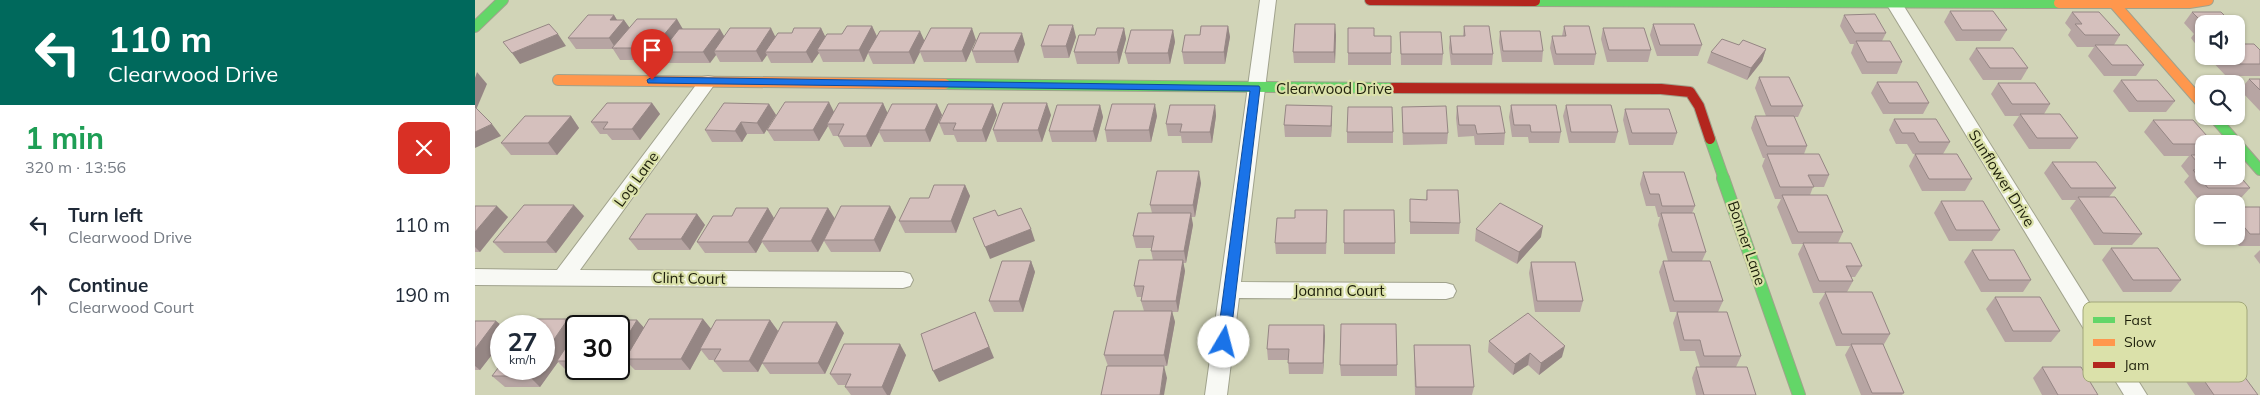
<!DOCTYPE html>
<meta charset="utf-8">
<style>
body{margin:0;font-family:Mulish,sans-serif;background:#f6f6f7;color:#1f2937;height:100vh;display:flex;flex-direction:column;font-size:19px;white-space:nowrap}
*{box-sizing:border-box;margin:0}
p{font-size:16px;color:#747a83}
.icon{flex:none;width:28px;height:28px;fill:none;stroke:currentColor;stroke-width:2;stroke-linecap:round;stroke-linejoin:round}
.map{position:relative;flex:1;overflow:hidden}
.details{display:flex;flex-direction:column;background:#fff;width:475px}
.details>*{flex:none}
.top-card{background:#00695c;color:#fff;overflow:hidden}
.tools{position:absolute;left:1720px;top:15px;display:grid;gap:10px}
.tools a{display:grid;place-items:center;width:50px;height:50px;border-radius:10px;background:#fff;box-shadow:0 1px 4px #0004;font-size:25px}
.speed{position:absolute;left:15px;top:315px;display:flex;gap:10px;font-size:25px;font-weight:700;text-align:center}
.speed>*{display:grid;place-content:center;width:65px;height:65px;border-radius:50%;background:#fff;box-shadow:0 1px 4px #0004;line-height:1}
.speed small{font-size:12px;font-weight:400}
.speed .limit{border:2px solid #111;border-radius:8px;background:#fff;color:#111}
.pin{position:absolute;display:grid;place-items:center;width:42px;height:42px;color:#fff;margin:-51px -21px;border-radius:50% 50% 50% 0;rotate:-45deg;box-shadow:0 0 5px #0007}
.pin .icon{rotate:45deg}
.me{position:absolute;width:55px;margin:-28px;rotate:8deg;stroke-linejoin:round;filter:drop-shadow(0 0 4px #0008)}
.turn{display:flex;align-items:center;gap:18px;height:105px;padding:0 25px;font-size:22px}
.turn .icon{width:65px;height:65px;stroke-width:2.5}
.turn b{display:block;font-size:35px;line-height:42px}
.round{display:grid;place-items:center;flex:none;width:52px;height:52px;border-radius:10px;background:#f6f6f7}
.summary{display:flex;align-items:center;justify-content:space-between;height:85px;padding:0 25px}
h1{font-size:30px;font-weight:700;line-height:38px;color:#1e9e55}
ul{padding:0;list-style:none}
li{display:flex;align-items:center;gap:15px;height:70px;padding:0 25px}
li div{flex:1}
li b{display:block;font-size:19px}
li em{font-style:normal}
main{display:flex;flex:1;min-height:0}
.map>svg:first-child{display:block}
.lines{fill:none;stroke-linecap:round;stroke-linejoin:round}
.street-casing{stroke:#a0a28c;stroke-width:2}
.fast-far1-casing{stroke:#a0a28c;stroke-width:12}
.fast-casing{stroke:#a0a28c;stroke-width:14}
.slow-casing{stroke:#a0a28c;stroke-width:12}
.jam-casing{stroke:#a0a28c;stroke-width:12}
.street{fill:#f8f9f4;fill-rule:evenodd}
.fast-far1{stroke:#63d668;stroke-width:10}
.fast{stroke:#63d668;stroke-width:12}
.slow{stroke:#ff974d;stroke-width:10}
.jam{stroke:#b3261e;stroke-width:10}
.wall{fill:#b7a5a3}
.shaded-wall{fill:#958684}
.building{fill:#d5c0bd;stroke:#958684}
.route{fill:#1a73e8;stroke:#114b97}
.labels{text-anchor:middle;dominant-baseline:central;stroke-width:4.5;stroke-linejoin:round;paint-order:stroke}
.street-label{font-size:15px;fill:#1e200b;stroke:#dbe1aa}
.key{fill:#dbe1aa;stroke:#a2a77a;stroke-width:1}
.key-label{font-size:14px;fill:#1e200b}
</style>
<main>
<section class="details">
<div class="top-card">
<div class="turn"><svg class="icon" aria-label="left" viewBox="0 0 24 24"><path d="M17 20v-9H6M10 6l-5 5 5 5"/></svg><div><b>110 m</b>Clearwood Drive</div></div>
</div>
<div class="summary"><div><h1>1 min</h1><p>320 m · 13:56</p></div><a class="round" style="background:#d93025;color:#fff"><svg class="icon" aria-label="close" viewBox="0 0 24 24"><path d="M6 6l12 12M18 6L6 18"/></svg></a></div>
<ul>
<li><svg class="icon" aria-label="left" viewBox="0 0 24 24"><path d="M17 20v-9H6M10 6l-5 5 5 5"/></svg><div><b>Turn left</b><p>Clearwood Drive</p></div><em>110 m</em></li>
<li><svg class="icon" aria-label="ahead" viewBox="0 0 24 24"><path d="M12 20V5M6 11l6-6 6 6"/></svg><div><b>Continue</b><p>Clearwood Court</p></div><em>190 m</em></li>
</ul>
</section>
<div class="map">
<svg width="1785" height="395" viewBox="0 0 1785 395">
<rect width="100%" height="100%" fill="#d1d4b7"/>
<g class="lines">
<!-- street casing -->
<g class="street-casing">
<g id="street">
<polygon points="785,0 801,0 766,282 971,283 978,285 981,291 978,297 971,299 764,298 752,395 730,395"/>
<polygon points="1409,0 1425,0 1672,395 1649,395"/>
<polygon points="233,76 239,77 241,81 239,85 105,270 428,272 435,274 438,280 435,286 428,288 0,285 0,269 82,270 227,77"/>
</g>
</g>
<!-- fast-far1 casing -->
<g class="fast-far1-casing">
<g id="fast-far1">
<polyline points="1060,1 1584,3"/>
<polyline points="0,27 28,0"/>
<polyline points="470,84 918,88"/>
<polyline points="1738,116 1785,170"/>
<polyline points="1235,139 1249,179"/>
</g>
</g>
<!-- fast casing -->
<g class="fast-casing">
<polyline id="fast" points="1248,178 1324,395"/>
</g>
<!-- slow casing -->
<g class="slow-casing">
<g id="slow">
<polyline points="1636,0 1729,106"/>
<polyline points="1584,3 1714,3 1733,0"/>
<polyline points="83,80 470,84"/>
</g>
</g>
<!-- jam casing -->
<g class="jam-casing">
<g id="jam">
<polyline points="895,0 1060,1"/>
<polyline points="918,88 1186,89 1215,92 1224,106 1235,139"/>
</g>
</g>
<!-- street -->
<use href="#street" class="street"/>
<!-- fast-far1 -->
<use href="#fast-far1" class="fast-far1"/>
<!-- fast -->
<use href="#fast" class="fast"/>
<!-- slow -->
<use href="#slow" class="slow"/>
<!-- jam -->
<use href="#jam" class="jam"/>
</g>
<!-- wall -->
<g class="wall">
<polygon points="1475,11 1532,30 1525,41 1481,41 1469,22"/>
<polygon points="1597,12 1645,35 1639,45 1669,65 1661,76 1629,76 1613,56 1619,47 1602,47 1593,35 1596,30 1590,23"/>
<polygon points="1717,12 1729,24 1729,46 1722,46 1716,38 1719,34 1709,23"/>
<polygon points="139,15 142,20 149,20 154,28 208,29 249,36 300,36 317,33 346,28 350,37 367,34 397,26 402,36 449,41 501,40 491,62 449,62 445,52 439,64 398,64 393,53 389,62 348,62 344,53 337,63 296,63 292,55 287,62 245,62 241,55 235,63 193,63 189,56 186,60 145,60 138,49 101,49 93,38"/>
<polygon points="1369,15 1411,33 1407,41 1427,62 1422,74 1387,74 1376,53 1379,44 1375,44 1365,26"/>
<polygon points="1178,24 1227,45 1223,56 1182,56 1175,35"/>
<polygon points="753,26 755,37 750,64 709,64 707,52 725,35"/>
<polygon points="989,26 1018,54 1017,65 976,65 974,48 975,36 988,36"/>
<polygon points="1089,26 1121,54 1119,65 1079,65 1075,48 1077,36 1087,36"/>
<polygon points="1761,27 1769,34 1761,44 1785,50 1785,76 1751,76 1732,56 1761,56"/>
<polygon points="649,28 651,39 644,64 602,64 599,52 620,35"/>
<polygon points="1128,28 1176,50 1173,62 1132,62 1126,39"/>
<polygon points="698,30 700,42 695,64 653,64 650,53"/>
<polygon points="1025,31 1068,51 1067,62 1027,62 1024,42"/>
<polygon points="925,32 968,54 967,65 926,65"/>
<polygon points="861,35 860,63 819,63 818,52"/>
<polygon points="899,36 916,53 916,65 873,65 873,53"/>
<polygon points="601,37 594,58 569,58 566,46"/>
<polygon points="550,44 543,63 501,63 497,51"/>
<polygon points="1264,45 1291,49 1287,61 1272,80 1232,63 1236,52"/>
<polygon points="1501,48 1553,68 1546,80 1508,80 1494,59"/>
<polygon points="1284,77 1328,106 1323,117 1319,117 1332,146 1329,154 1354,175 1349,187 1338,187 1335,195 1368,232 1363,243 1387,266 1380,277 1376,277 1378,281 1372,292 1415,334 1408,346 1429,393 1427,395 1386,395 1370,355 1375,346 1361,346 1344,303 1350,293 1338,293 1323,254 1328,244 1317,244 1302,207 1306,199 1300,199 1287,166 1290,158 1288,158 1276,128 1280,116 1291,116 1280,88"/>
<polygon points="1774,79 1785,79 1785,111 1765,90"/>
<polygon points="1646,80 1700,101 1691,112 1654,112 1638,91"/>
<polygon points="1402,82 1454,103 1448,114 1408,114 1396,93"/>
<polygon points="1523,83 1575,104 1569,114 1603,138 1595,149 1554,149 1538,125 1544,116 1530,116 1516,94"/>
<polygon points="177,103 185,114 165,140 137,140 132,134 125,134 116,122"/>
<polygon points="408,103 412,113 462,104 467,115 455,142 409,142 404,132 396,147 369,147 363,136 358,136 353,126 344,141 299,141 292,130 359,112"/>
<polygon points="294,104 301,115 289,134 272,134 267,142 237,142 230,130"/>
<polygon points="518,104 522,115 511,142 482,142 479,135 469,135 464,123"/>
<polygon points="625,105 628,117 621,142 577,142 574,131"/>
<polygon points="740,105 741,116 737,143 707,143 706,136 693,136 691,124"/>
<polygon points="1036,105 1086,132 1084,143 1054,143 1053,137 1037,137 1034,117"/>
<polygon points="1091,105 1143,132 1140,143 1094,143 1088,116"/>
<polygon points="982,106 1030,133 1029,145 1000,145 999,136 983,137 981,118"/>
<polygon points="927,107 973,133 972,144 928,145 927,118"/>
<polygon points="1150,109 1202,133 1198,145 1154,145 1148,120"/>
<polygon points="576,115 567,142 522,142 518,130"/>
<polygon points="96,116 104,128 82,155 36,155 26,143"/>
<polygon points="682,116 676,142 632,142 630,130"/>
<polygon points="857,117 856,137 810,137 809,125"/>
<polygon points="1419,119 1475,142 1468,154 1438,154 1432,144 1421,144 1414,130"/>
<polygon points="1678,120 1729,144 1729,176 1775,188 1765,199 1723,199 1709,182 1714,176 1706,166 1714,156 1689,156 1669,132"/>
<rect x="872" y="132" width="46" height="11"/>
<polygon points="1440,154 1497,179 1490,191 1447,191 1434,166"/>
<polygon points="1577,162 1641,188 1634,197 1667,234 1657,245 1619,245 1595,208 1601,200 1587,200 1569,173"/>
<polygon points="1168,172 1220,206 1217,213 1231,252 1227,261 1248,301 1243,312 1266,356 1261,367 1225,367 1220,351 1205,351 1198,323 1202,312 1195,312 1184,272 1188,261 1193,261 1183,225 1185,217 1183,217 1180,206 1171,206 1165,184"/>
<polygon points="726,183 720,217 716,217 718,225 711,263 708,263 710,271 703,312 697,312 700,322 692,366 633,366 629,355 669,311 666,301 667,297 662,297 659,286 678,260 676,251 677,248 661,248 658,236 677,213 675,205"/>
<polygon points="490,185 495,196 481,233 430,233 424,221 454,198"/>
<polygon points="952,190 985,223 984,234 935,234 935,199 951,200"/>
<polygon points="1466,201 1525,230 1517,241 1474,241 1459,213"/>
<polygon points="0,206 33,217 5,252 0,252"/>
<polygon points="1761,207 1785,207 1785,246 1764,246 1757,236 1761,236"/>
<polygon points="293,208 299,218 353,208 360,219 421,217 405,252 356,252 349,241 343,252 294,252 287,242 281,253 230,253 222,242 257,216"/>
<polygon points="852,210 852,222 851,254 801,254 800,243 820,218"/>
<polygon points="222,214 230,225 215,250 163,250 154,239"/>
<polygon points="109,216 81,253 29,253 18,242"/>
<polygon points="1001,229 1066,237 1042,264 1000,241"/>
<rect x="869" y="243" width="51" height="11"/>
<polygon points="1636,248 1706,280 1696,292 1648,292 1627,260"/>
<polygon points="1497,250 1556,280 1548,292 1506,292 1489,262"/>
<polygon points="1785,250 1785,264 1779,256"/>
<polygon points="556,261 560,272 548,312 519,312 514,301"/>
<polygon points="1056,262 1108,301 1105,312 1060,312 1054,273"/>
<polygon points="1520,297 1585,331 1576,342 1530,342 1511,309"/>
<polygon points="1677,306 1749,340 1738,351 1689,351 1666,317"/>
<polygon points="228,319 236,329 295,320 303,331 369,333 350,374 295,374 287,363 283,372 248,372 239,361 240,360 234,360 226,350 215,370 160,370 153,363 147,372 93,372 83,362 65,387 30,387 17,376 101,328 101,369 144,369 144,326 162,320 169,328"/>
<polygon points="0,321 21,321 27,326 26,326 26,358 19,352 5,370 0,370"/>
<polygon points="849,325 850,336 848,374 814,374 813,360 793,360 792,349"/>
<polygon points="1014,341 1087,357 1064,375 1053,365 1038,375 1013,352"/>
<polygon points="939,345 999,387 997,395 940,395 939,356"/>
<polygon points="431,355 415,395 376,395 370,387 371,385 363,385 355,374"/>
<polygon points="1713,357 1783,395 1720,395 1702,368"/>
<polygon points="865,365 922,365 922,376 866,376"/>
<polygon points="1221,367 1281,395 1221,395 1217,378"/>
<polygon points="1567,367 1623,395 1567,395 1558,378"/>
</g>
<!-- shaded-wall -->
<g class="shaded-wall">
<polygon points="139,15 145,25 149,20 157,31 141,49 134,38 135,20"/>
<polygon points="202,19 209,31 186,52 189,56 186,60 178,48"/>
<polygon points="860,24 861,35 860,63 859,52"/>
<polygon points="598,25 601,37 594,58 591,46"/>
<polygon points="397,26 402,37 393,52 393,53 389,62 384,50"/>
<polygon points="753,26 755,37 750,64 749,52"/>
<polygon points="296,28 302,40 290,52 292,55 287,62 281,51"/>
<polygon points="346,28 352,40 342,50 344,53 337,63 331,52"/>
<polygon points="497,28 501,40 491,62 487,51"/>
<polygon points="649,28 651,39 644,64 642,52"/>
<polygon points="245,29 252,41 239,51 241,55 235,63 228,52"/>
<polygon points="698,30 700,42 695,64 693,53"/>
<polygon points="445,31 450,42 444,51 445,52 439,64 434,52"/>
<polygon points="547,33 550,44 543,63 539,51"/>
<polygon points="83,34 91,46 45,64 37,53"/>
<polygon points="1291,49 1287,61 1272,80 1276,68"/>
<polygon points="2,72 12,84 1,110 0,110 0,78"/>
<polygon points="354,102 360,114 352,124 353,126 344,141 338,130"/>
<polygon points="177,103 185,114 165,140 157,129"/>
<polygon points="408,103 413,114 404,130 404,132 396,147 391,136"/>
<polygon points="572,103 576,115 567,142 563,130"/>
<polygon points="294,104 301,115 289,134 282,123"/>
<polygon points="462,104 467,115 455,142 450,130"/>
<polygon points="518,104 522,115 511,142 507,130"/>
<polygon points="680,104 682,116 676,142 674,130"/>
<polygon points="625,105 628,117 621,142 618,131"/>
<polygon points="740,105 741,116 737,143 735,132"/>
<polygon points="857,106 857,117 856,137 856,126"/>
<polygon points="96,116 104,128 82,155 73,143"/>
<polygon points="266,122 272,134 267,142 260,131"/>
<polygon points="17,124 26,136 0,148 0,132"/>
<polygon points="724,171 726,183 720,217 718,205"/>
<polygon points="490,185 495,196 481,233 476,221"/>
<polygon points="99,205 109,216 81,253 71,242"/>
<polygon points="22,206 33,217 5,252 0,247 0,232"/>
<polygon points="415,206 421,217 405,252 399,240"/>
<polygon points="293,208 300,220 286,241 287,242 281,253 273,242"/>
<polygon points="353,208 360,219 343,252 336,241"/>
<polygon points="716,213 718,225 711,263 709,251"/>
<polygon points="222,214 230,225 215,250 206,239"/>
<polygon points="1068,226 1066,237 1042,264 1044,252"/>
<polygon points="556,229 560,241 515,259 510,247"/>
<polygon points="708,260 710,271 703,312 701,301"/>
<polygon points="556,261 560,272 548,312 544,301"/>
<polygon points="697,311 700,322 692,366 689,355"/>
<polygon points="500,312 519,358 464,382 458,371"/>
<polygon points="93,319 101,328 101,334 82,361 83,362 65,387 54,376 59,369 69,369 69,354"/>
<polygon points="228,319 237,330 225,349 226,350 215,370 206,359"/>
<polygon points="162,320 172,331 150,359 153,363 147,372 144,368 144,350"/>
<polygon points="295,320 303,331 283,372 274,361"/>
<polygon points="21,321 27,326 26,326 26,342 16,349 19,352 5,370 0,366 0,349"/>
<polygon points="362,322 369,333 350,374 343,363"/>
<polygon points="849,325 850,336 848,374 848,363"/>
<polygon points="425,344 431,355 415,395 412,395 407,387"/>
<polygon points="1090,346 1087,357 1064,375 1066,363"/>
<polygon points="1055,353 1053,365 1038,375 1040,364"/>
<polygon points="689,366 692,378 689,395 685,395"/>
</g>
<!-- building -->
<g class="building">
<polygon points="1475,11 1518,11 1532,30 1487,30"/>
<polygon points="1597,12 1624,12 1645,35 1610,35 1600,24 1607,24"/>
<polygon points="1717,12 1746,12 1758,24 1729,24"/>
<polygon points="1400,14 1411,33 1380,33 1369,15"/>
<polygon points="113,15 139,15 135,20 149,20 134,38 93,38"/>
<polygon points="162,19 202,19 178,48 137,48"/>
<polygon points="74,24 83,34 37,53 28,42"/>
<polygon points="820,24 860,24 859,52 818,52"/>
<polygon points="1178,24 1219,24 1227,45 1185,45"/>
<polygon points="574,25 598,25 591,46 566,46"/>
<polygon points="372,26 397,26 384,50 342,50 352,34 367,34"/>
<polygon points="726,26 753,26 749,52 707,52 710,35 725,35"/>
<polygon points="989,26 1014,26 1018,54 977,54 975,36 990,36"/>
<polygon points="1089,26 1114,26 1121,54 1081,54 1077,36 1091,36"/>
<polygon points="1724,27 1729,27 1729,32"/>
<polygon points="1761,27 1769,34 1761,34"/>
<polygon points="255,28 296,28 281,51 239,51"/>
<polygon points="319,28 346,28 331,52 290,52 303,33 317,33"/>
<polygon points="456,28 497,28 487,51 444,51"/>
<polygon points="622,28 649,28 642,52 599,52 604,35 620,35"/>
<polygon points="873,28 899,28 899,36 916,36 916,53 873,53"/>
<polygon points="1128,28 1169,28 1176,50 1134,50"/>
<polygon points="204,29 245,29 228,52 186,52"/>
<polygon points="656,30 698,30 693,53 650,53"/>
<polygon points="405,31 445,31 434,52 393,52"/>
<polygon points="1025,31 1065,31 1068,51 1028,51"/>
<polygon points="925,32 966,32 968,54 926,54"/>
<polygon points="505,33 547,33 539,51 497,51"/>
<polygon points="1247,39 1264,45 1268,40 1291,49 1276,68 1236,52"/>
<polygon points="1381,41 1415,41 1427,62 1392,62"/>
<polygon points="1761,44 1779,44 1785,50 1785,64 1760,64 1752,56 1761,56"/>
<polygon points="1620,45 1652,45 1669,65 1637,65"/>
<polygon points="1501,48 1538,48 1553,68 1515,68"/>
<polygon points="1284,77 1314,77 1328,106 1296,106"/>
<polygon points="1774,79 1785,79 1785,90"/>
<polygon points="1646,80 1682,80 1700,101 1662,101"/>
<polygon points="1402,82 1442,82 1454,103 1414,103"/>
<polygon points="1523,83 1560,83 1575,104 1537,104"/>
<polygon points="310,102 354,102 338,130 292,130"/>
<polygon points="132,103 177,103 157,129 128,129 133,122 116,122"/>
<polygon points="249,103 294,104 282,123 266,122 260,131 230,130"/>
<polygon points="364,103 408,103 391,136 363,136 369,124 352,124"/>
<polygon points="528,103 572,103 563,130 518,130"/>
<polygon points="417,104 462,104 450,130 404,130"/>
<polygon points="473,104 518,104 507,130 478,130 481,123 464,123"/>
<polygon points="637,104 680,104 674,130 630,130"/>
<polygon points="582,105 625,105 618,131 574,131"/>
<polygon points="695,105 740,105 735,132 705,132 707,124 691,124"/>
<polygon points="811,105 857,106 856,126 809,125"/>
<polygon points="1036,105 1081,105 1086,132 1056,132 1055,125 1039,125"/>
<polygon points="1091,105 1136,105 1143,132 1096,132"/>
<polygon points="971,106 973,133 928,133 927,107"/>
<polygon points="982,106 1025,106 1030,133 1002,134 1000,125 984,125"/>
<polygon points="0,107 17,124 0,132"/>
<polygon points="873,107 917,107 918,132 872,132"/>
<polygon points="1150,109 1194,109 1202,133 1157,133"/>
<polygon points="1545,114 1585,114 1603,138 1562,138"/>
<polygon points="50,116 96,116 73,143 26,143"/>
<polygon points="1280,116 1319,116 1332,146 1292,146"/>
<polygon points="1419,119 1461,119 1475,142 1444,142 1439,133 1427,133"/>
<polygon points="1678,120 1718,120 1739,144 1698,144"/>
<polygon points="1292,154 1344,154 1354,175 1333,175 1339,187 1305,187"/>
<polygon points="1440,154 1482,154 1497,179 1454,179"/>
<polygon points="1716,155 1729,155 1729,176 1761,176 1761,172 1775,188 1733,188 1718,170 1729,170"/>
<polygon points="1577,162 1621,162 1641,188 1596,188"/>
<polygon points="682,171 724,171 718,205 675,205"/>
<polygon points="1168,172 1209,172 1220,206 1187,206 1184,194 1175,194"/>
<polygon points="459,185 490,185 476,221 424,221 435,198 454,198"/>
<polygon points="952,190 983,190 985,223 935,222 935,199 952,200"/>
<polygon points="1307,195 1352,195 1368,232 1323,232"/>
<polygon points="1603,197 1640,197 1667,234 1628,233"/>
<polygon points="1466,201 1508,201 1525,230 1481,230"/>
<polygon points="1025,203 1068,226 1044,252 1001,229"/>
<polygon points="49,205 99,205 71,242 18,242"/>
<polygon points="0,206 22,206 0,232"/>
<polygon points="366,206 415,206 399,240 349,240"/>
<polygon points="1761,207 1785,207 1785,234 1775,234 1761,217"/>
<polygon points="261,208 293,208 273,242 222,242 238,216 257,216"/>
<polygon points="305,208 353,208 336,241 286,241"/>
<polygon points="546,208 556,229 510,247 498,218 520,210 523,216"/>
<polygon points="820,210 852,210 851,243 800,243 802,218 820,218"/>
<polygon points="869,210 919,210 920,243 869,243"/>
<polygon points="663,213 716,213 709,251 676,251 679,236 658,236"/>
<polygon points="1186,213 1219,213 1231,252 1197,252"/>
<polygon points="171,214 222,214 206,239 154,239"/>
<polygon points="1328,243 1376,243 1387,266 1371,266 1378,281 1344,281"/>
<polygon points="1636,248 1683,248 1706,280 1658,280"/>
<polygon points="1497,250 1539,250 1556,280 1514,280"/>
<polygon points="664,260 708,260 701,301 666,301 669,286 659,286"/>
<polygon points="527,261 556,261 544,301 514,301"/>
<polygon points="1188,261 1235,261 1248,301 1199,301"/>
<polygon points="1056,262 1100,262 1108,301 1062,301"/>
<polygon points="1350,292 1397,292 1415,334 1367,334"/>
<polygon points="1520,297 1565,297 1585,331 1538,331"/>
<polygon points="639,311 697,311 689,355 629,355"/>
<polygon points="500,312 514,347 458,371 446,334"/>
<polygon points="1202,312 1252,312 1266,356 1229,356 1225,340 1209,340"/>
<polygon points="1053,313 1090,346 1066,363 1055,353 1040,364 1014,341"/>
<polygon points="38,319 93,319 69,354 69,326 33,326"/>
<polygon points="174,319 228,319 206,359 150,359"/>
<polygon points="109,320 162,320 144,350 144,326 105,326"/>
<polygon points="241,320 295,320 274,361 239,361 246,349 225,349"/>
<polygon points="0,321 21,321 0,349"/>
<polygon points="308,322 362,322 343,363 287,363"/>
<polygon points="866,324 921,324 922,365 865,365"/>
<polygon points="794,325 849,325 848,363 813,363 814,349 792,349"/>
<polygon points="101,332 101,361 82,361"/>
<polygon points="26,335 26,349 16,349"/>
<polygon points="369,344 425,344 407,387 370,387 376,374 355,374"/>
<polygon points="1376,344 1408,344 1429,393 1397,393"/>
<polygon points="939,345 995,345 999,387 941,387"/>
<polygon points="1713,357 1755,357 1783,395 1739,395"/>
<polygon points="26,364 26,369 59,369 54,376 17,376"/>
<polygon points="632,366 689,366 685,395 626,395"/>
<polygon points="1221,367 1272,367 1281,395 1229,395"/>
<polygon points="1567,367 1606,367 1623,395 1583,395"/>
</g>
<!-- route -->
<polygon class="route" points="177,77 784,86 785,88 755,342 753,346 744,346 742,342 775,91 173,83 172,80"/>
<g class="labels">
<!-- street labels -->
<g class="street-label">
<text x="859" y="88">Clearwood Drive</text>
<text transform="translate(1527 178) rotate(58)">Sunflower Drive</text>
<text transform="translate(161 179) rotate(-54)">Log Lane</text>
<text transform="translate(1272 243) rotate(71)">Bonner Lane</text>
<text transform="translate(214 278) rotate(1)">Clint Court</text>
<text x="864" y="290">Joanna Court</text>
</g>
</g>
<!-- legend -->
<rect x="1608" y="302" width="164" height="80" rx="8" class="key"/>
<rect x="1618" y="317" width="22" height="6" fill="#63d668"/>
<rect x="1618" y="339" width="22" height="7" fill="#ff974d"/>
<rect x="1618" y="362" width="22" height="6" fill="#b3261e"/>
<g class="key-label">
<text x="1649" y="325">Fast</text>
<text x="1649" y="347">Slow</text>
<text x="1649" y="370">Jam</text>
</g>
</svg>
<div class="tools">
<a><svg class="icon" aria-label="sound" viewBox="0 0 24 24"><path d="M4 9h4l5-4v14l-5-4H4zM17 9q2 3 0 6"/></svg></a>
<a><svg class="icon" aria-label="search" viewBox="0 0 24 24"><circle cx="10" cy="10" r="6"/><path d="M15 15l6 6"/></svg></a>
<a>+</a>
<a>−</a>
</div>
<div class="speed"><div>27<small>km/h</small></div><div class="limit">30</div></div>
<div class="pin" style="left:177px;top:80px;background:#d93025"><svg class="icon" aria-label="arrive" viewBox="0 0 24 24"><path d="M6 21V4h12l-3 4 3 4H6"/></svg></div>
<svg class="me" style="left:749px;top:342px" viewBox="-20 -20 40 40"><circle r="19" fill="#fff"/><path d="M0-13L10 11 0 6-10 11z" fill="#1a73e8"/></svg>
</div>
</main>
